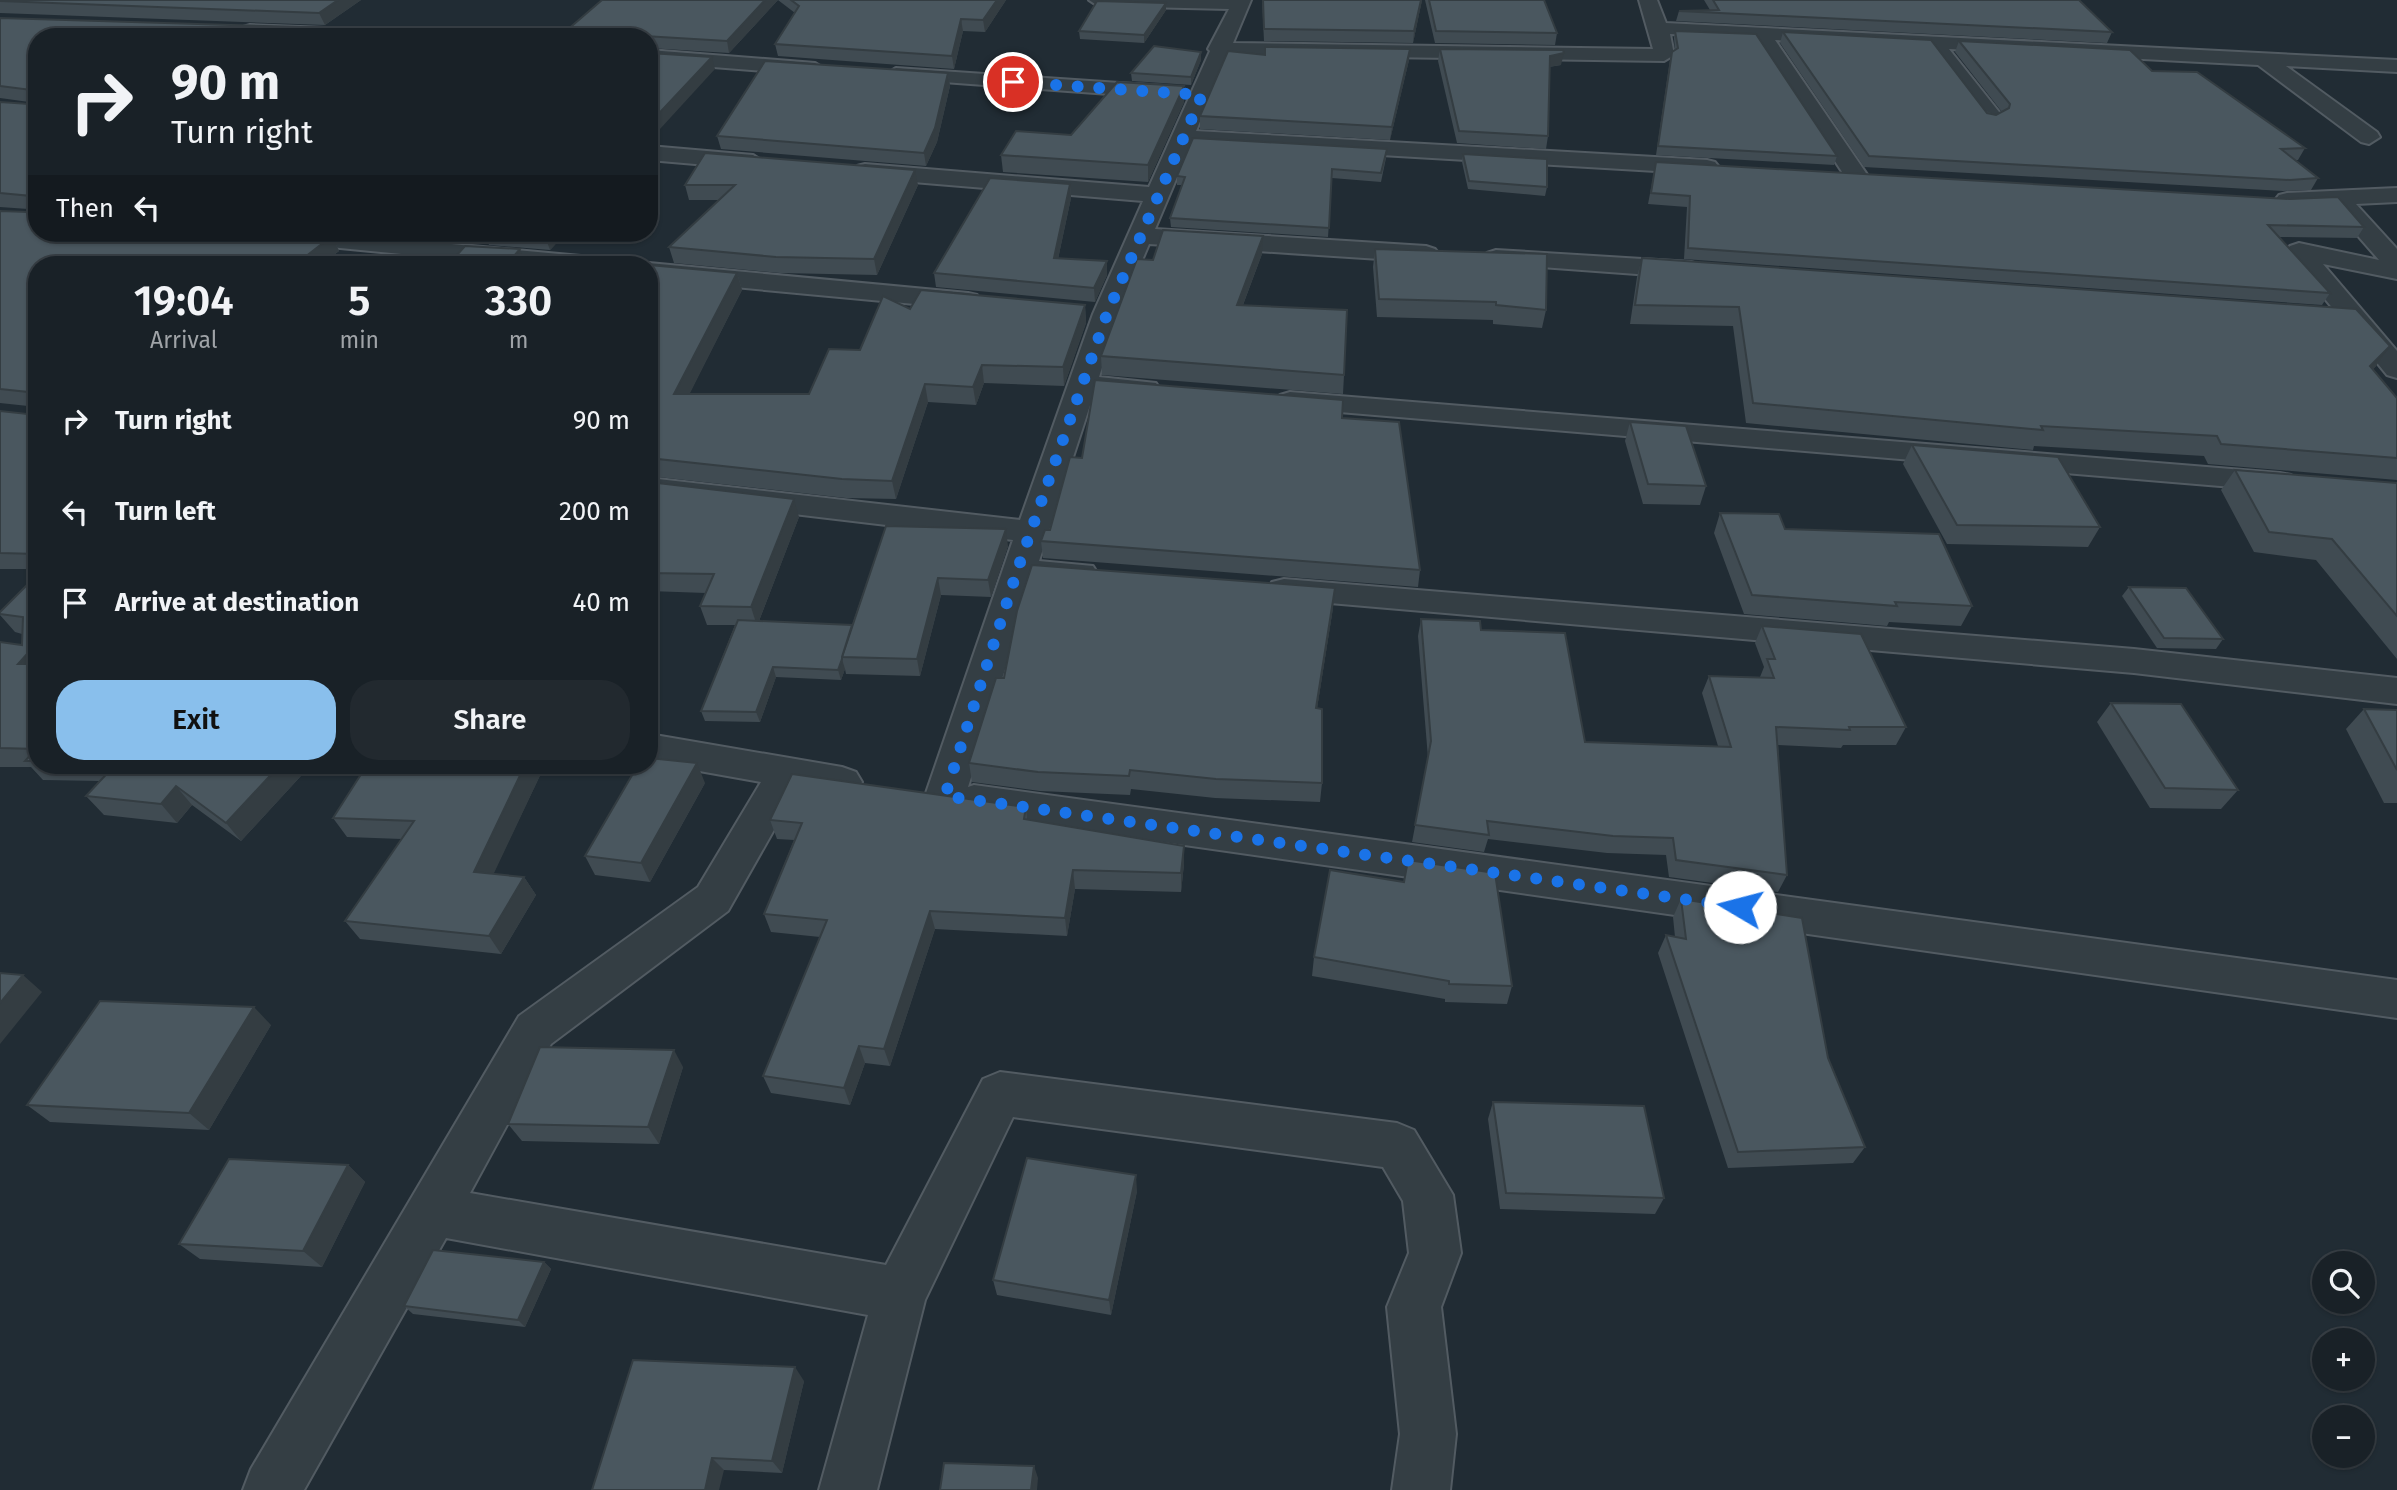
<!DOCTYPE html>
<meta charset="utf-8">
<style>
body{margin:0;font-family:"Fira Sans",sans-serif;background:#22292f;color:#f1f3f6;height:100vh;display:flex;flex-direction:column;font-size:26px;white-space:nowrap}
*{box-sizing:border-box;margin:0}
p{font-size:23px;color:#9fa3a7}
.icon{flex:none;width:38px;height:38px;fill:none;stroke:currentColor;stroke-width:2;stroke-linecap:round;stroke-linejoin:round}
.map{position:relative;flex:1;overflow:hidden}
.side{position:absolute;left:28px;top:256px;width:630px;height:518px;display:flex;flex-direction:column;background:#192127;border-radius:28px;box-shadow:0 2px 5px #0004,0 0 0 2px #373e44}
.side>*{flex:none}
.guide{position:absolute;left:28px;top:28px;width:630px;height:214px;border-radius:28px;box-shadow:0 2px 5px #0004,0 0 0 2px #373e44;background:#192127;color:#f1f3f6;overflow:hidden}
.controls{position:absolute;left:2312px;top:1251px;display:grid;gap:14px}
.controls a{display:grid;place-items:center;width:63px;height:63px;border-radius:50%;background:#192127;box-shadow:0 2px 5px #0004,0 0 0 2px #373e44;font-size:35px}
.pin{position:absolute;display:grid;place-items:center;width:60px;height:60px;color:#fff;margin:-30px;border:4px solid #fff;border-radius:50%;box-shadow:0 2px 7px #0007}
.me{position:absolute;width:77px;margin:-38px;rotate:278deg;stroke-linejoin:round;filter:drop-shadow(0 0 5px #0008)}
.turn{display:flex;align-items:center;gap:24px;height:147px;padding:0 28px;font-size:32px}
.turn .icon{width:91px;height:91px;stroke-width:2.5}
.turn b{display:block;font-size:49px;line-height:60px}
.then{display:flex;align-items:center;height:66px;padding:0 28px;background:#0003;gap:14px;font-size:26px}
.eta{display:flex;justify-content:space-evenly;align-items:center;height:119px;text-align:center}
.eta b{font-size:42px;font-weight:600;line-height:49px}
.primary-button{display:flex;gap:14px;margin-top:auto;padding:14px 28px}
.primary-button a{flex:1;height:80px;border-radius:28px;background:#89bfec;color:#111;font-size:28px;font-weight:600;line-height:80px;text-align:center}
.primary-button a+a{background:#22292f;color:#f1f3f6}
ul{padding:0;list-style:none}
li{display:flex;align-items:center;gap:21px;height:91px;padding:0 28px}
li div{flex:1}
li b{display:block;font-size:26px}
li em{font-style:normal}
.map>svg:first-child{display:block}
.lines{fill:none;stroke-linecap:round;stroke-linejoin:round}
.minor-casing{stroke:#525b62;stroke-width:4}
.minor{fill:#343e44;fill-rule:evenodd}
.wall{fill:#404b52}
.shaded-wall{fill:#343d42}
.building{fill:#4a575f;stroke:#343d42;stroke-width:2}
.route{stroke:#1a73e8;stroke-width:12;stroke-dasharray:0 21.6}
</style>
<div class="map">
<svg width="2397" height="1490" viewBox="0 0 2397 1490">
<rect width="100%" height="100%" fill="#212c34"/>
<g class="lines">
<!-- minor casing -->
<g class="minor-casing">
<g id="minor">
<polygon points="1089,0 1251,0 1233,43 1653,49 1639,0 1657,0 1666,23 2397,60 2397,72 2286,66 2377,132 2380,137 2369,144 2361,142 2258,65 1949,49 2003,117 1992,124 1984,122 1928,48 1775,40 1868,176 1864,181 1848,181 1755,39 1670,34 1674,55 1664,61 1228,55 1196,131 1707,160 1715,162 1719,167 1715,172 1707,174 1191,144 1155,229 1426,246 1435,249 1439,254 1435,259 1426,262 1149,244 1119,314 1099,377 1156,383 1160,389 1156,395 1146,398 1094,393 1039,561 1093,566 1098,574 1093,582 1081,585 1032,583 968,787 974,785 2397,980 2397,1018 974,815 958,807 945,811 931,807 925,796 1013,540 649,497 649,478 1020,520 1093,314 1143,201 865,178 857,176 853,171 857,166 865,164 1149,187 1210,51 1208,49 1229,9 1098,6"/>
<polygon points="250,25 407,31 417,37 243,35 240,31 243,27"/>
<polygon points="649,50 815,63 825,69 815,75 649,62"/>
<polygon points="896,68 1164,86 1175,92 1164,98 889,78 886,74"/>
<polygon points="649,146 753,155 764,162 753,169 649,160"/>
<polygon points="2397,188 2397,202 2356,204 2397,249 2397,279 2323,264 2397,351 2397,378 2387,375 2286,251 2290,246 2299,243 2379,260 2331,205 2279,205 2275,200 2279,195 2287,193"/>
<polygon points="246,233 333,233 581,256 590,259 594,264 504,264 258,240 249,238"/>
<polygon points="1496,250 1691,262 1700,265 1704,270 1700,275 1691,278 1487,263 1483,258 1487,253"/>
<polygon points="649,263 968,293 977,295 981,301 977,307 968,309 649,279 649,264 645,264"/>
<polygon points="1290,392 2280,473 2291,475 2296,482 2291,489 2280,491 1280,407 1275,401 1280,395"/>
<polygon points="1284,579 2134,649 2397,678 2397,704 2134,673 1272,598 1267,590 1272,582"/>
<polygon points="649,734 842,767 856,772 862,782 856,792 842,797 797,789 728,911 551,1044 470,1193 886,1265 983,1079 1000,1072 1397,1123 1414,1130 1453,1195 1461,1253 1441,1307 1456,1434 1450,1490 1392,1490 1400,1434 1387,1307 1409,1253 1403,1201 1383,1167 1013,1117 925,1300 877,1490 819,1490 868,1315 446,1238 304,1490 243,1490 251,1469 519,1016 698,887 761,782 649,762"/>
</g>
</g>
<!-- minor -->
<use href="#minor" class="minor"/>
</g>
<!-- wall -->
<g class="wall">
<polygon points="0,0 361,0 325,25 0,13"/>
<polygon points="602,0 778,0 729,53 649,48 649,37 559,37"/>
<polygon points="778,0 1006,0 985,32 963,31 954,69 778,56 775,44 795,13"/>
<polygon points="1262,0 1422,0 1413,43 1264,41"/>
<polygon points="1425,0 1544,0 1557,33 1555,45 1435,43"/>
<polygon points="1704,0 2079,0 2112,32 2107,43 1676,21 1679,11 1710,10"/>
<polygon points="1166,3 1166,10 1144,43 1080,39 1079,31"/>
<polygon points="0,18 298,27 303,37 37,37 37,233 332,236 339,251 322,264 37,264 37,569 0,569 0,411 27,414 28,406 0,403 0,211 28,212 28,209 0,207 0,102 29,104 29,102 0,98 0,100"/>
<polygon points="1675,31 1837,156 1834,165 1656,155 1670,60 1672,52 1675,50 1674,38"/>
<polygon points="1783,32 1996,115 2002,112 1955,52 1959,41 2152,71 2305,148 2298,160 2295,160 2318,178 2311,190 2283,191 1864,167 1780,43"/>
<polygon points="1265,47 1409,60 1390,140 1200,129 1200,116 1265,55"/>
<polygon points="1440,49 1561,65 1549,67 1548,136 1546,149 1457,143 1438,61"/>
<polygon points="1201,52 1201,60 1191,85 1132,81 1131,73"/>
<polygon points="948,73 950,86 937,142 926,166 721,149 717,136"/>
<polygon points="1184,102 1148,182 1003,172 1001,155"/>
<polygon points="1463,154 1547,187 1545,196 1468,189 1462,162"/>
<polygon points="1386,158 1381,182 1332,178 1328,237 1171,227 1170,218 1182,185 1177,185 1177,176"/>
<polygon points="1656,162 2364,227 2357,238 2279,237 2330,293 2322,305 1684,259 1687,207 1648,204"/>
<polygon points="1070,184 1071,198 1058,259 1107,275 1095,302 936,287 934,273"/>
<polygon points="685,185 918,185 877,275 780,273 674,263 669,247 719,200 689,200"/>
<polygon points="363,233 403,233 400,236"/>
<polygon points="484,233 566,233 550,250 489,245"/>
<polygon points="1375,249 1546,310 1542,328 1493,324 1493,320 1377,317 1373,267"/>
<polygon points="1262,254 1243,305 1344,375 1343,394 1102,375 1101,356 1153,260"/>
<polygon points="1642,258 2376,366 2373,369 2397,398 2397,480 2208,464 2204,456 2034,446 2033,450 1746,423 1733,326 1630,324 1637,277"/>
<polygon points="649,265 737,273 742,290 689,394 809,394 910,309 1085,305 1086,323 1064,386 984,383 976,405 928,402 896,499 846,498 649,476"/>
<polygon points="1342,418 1420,570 1418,587 1043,558 1041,541 1050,530 1082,458"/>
<polygon points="1630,422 1706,486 1700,505 1643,504 1625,441"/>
<polygon points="1912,445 2100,527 2088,547 1947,544 1903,464"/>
<polygon points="2235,470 2397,483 2397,659 2316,560 2254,552 2221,490"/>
<polygon points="649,482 799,517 759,621 852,625 886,526 1008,546 991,597 941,595 920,676 846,674 845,669 841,680 776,677 760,722 705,721 701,711 735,625 707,625 700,606 706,593 649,591"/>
<polygon points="1720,513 1785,529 1972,606 1961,626 1889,622 1887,626 1744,614 1714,533"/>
<polygon points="37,575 37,765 311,765 241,841 192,805 177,823 104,815 86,796 100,781 43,780 31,767 0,767 0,642 22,645 22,634 15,632 0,615 0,612"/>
<polygon points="2129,587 2223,639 2216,649 2157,648 2122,596"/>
<polygon points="1333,608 1317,708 1322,783 1320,802 1215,798 1131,789 1130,795 1040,791 972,782 969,763 1004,678"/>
<polygon points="1421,619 1481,630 1585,742 1718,746 1702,693 1709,676 1760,677 1764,667 1755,643 1762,626 1906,727 1896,745 1843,745 1841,748 1778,745 1787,875 1778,892 1669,877 1666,855 1607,853 1488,839 1484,852 1412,842 1428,758 1418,636"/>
<polygon points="2111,703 2238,790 2221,809 2150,808 2097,722"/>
<polygon points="2364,709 2397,710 2397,803 2384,803 2346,729"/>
<polygon points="367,765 545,765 493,874 524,877 536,895 501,954 360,939 345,921 402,839 347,837 333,818"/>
<polygon points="705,783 650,882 595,875 585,856"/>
<polygon points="1026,807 1027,820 1184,864 1181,892 1075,889 1067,936 935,929 890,1066 865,1063 850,1105 771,1093 763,1076 820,937 771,932 764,914 794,840 777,839 770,820"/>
<polygon points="1681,899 1828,1058 1865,1147 1853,1163 1728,1168 1658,953 1666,935 1675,937 1673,917"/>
<polygon points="1314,957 1512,986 1507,1004 1445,1002 1445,999 1312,976"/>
<polygon points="271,1025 209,1130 50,1122 27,1105"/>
<polygon points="683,1067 659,1144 522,1141 508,1124"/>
<polygon points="1493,1102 1664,1198 1655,1214 1500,1209 1488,1119"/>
<polygon points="348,1165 365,1182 322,1267 200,1259 179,1244"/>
<polygon points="1137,1191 1111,1315 997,1295 993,1280"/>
<polygon points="544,1262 551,1269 525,1327 413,1314 404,1306"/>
<polygon points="804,1381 782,1473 724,1470 592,1490"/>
</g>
<!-- shaded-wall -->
<g class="shaded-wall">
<polygon points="338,0 361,0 325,25 319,13"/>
<polygon points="765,0 778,0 729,53 727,41"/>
<polygon points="997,0 1006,0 985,32 983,20"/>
<polygon points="1421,0 1422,0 1413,43 1414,31"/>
<polygon points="1166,3 1166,10 1144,43 1144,35"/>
<polygon points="961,19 963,31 954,69 952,56"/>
<polygon points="298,27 303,37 284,37"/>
<polygon points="1410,49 1409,60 1390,140 1392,127"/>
<polygon points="1201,52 1201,60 1191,85 1191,77"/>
<polygon points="1564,53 1561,65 1547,67 1550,56"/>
<polygon points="712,57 715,69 649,141 649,124"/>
<polygon points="948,73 950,86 937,142 926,166 924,153"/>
<polygon points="1184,86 1184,102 1148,182 1148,165"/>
<polygon points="915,170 918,185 877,275 874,259"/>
<polygon points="1070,184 1071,198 1055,273 1054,258"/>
<polygon points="548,233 566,233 550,250 545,236"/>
<polygon points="332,236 339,251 322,264 296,264"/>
<polygon points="1263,236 1262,254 1236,323 1237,305"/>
<polygon points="520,249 526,264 507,264"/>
<polygon points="1107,261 1107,275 1095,302 1094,288"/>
<polygon points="737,273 742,290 680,413 674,394"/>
<polygon points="1085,305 1086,323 1064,386 1063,367"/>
<polygon points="2390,346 2376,366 2356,386 2370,366"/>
<polygon points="982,365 984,383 976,405 973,387"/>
<polygon points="925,384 928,402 896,499 892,481"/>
<polygon points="794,499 799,517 757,626 751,607"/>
<polygon points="1006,529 1008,546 991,597 988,580"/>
<polygon points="938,578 941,595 920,676 917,659"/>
<polygon points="1335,588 1333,608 1314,728 1316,708"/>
<polygon points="37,643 37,680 18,664"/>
<polygon points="842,659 845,669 841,680 838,670"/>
<polygon points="773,667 776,677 760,722 756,712"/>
<polygon points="697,763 705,783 650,882 641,863"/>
<polygon points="280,765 311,765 241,841 226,823"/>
<polygon points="525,765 545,765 486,890 474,872"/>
<polygon points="176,786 192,805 177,823 161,804"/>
<polygon points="1184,846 1184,864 1181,892 1181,873"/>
<polygon points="1073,870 1075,889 1067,936 1065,918"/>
<polygon points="524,877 536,895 501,954 489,936"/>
<polygon points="930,911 935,929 890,1066 884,1049"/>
<polygon points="23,975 42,992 0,1044 0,1003"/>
<polygon points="254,1007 271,1025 209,1130 189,1113"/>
<polygon points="859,1046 865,1063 850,1105 844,1088"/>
<polygon points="674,1050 683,1067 659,1144 648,1127"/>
<polygon points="348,1165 365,1182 322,1267 303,1251"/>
<polygon points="1136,1175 1137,1191 1111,1315 1109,1300"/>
<polygon points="544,1262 551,1269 525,1327 518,1320"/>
<polygon points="795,1367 804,1381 782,1473 772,1461"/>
<polygon points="712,1458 724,1470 719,1490 705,1490"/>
<polygon points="1034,1466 1038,1478 1037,1490 1031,1490"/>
</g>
<!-- building -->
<g class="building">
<polygon points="0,0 338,0 319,13 0,1"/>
<polygon points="602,0 765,0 727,41 644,36 559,37"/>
<polygon points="791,0 997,0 983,20 961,19 952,56 775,44 799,6"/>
<polygon points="1263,0 1421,0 1414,31 1264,29"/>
<polygon points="1429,0 1544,0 1557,33 1436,31"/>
<polygon points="1713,0 2079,0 2112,32 1679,11 1719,10"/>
<polygon points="1097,1 1166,3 1144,35 1079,31"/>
<polygon points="0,18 298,27 284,37 37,37 37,207 34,209 37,209 37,233 296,233 332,236 296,264 37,264 37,554 0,553 0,411 27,414 28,392 0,389 0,211 28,212 31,196 0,193 0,102 29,104 32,90 0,86"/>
<polygon points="1675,31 1756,34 1837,156 1658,146 1672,52 1678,48"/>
<polygon points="1783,32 1931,40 1987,113 1996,115 2009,108 2010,104 1959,41 2130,50 2152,71 2197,72 2305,148 2281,149 2318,178 2290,180 1869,156"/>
<polygon points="1154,46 1201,52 1191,77 1131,73"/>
<polygon points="1265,47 1410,49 1392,127 1200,116 1228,51 1265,55"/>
<polygon points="1440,49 1563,50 1564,53 1550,56 1548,136 1459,131"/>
<polygon points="649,53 712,57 649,124"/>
<polygon points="765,61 948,73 935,128 924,153 717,136"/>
<polygon points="1117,82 1184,86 1148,165 1001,155 1016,131 1071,135"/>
<polygon points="1193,138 1387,149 1381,173 1332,169 1329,228 1170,218 1185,177 1177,176"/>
<polygon points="705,153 915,170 874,259 776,257 669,247 735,185 685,185"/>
<polygon points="1463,154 1547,159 1547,187 1469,181"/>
<polygon points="1656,162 2290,199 2338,197 2364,227 2268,225 2330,293 1688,248 1690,196 1651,193"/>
<polygon points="990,178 1070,184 1054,258 1107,261 1094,288 934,273"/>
<polygon points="1163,230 1263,236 1237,305 1347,310 1344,375 1101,356 1137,259 1153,260"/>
<polygon points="504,233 548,233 545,236"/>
<polygon points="465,246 520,249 507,264 449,264"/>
<polygon points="1375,249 1547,254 1546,310 1496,305 1496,302 1379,299"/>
<polygon points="1642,258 2356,309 2390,346 2370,366 2397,398 2397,458 2221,444 2217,436 2041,426 2043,430 1753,403 1739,307 1635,305"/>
<polygon points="649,265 737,273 674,394 809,394 829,349 860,350 883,296 910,309 921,290 1085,305 1063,367 982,365 973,387 925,384 892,481 842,479 649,458"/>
<polygon points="1095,380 1343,400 1342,418 1399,422 1420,570 1041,541 1045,530 1050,530 1070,457 1082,458"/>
<polygon points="1630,422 1686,426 1706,486 1648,484"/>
<polygon points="1912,445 2058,457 2100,527 1957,525"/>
<polygon points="2235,470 2397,483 2397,616 2332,539 2269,532"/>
<polygon points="649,482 794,499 751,607 700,606 714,574 649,573"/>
<polygon points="1720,513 1779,514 1785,529 1939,534 1972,606 1895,602 1897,606 1752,595"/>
<polygon points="886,526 1006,529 988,580 938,578 917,659 842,657"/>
<polygon points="1032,565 1335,588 1316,708 1322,709 1322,783 1216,779 1130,770 1129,776 1038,772 969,763 996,678 1004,678 1017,611"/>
<polygon points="37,575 37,643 18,664 37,664 37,761 25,761 36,749 0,748 0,642 22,645 23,617 0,614 0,612"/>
<polygon points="2129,587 2186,588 2223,639 2164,638"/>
<polygon points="1421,619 1480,621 1481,630 1565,633 1585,742 1731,747 1709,676 1774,678 1767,659 1775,659 1762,626 1861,634 1906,727 1849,727 1850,730 1776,727 1787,875 1676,860 1673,838 1613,836 1487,821 1489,835 1415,825 1431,741"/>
<polygon points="738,620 852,625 842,657 842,659 838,670 773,667 756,712 701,711"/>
<polygon points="2111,703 2181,704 2238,790 2165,788"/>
<polygon points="2364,709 2397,710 2397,770"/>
<polygon points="649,758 697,763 641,863 585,856 638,765 649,765"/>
<polygon points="115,765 280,765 226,823 176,786 161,804 86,796"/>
<polygon points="367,765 525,765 474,872 524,877 489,936 345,921 414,821 333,818"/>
<polygon points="792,774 1026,807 1024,819 1184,846 1181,873 1073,870 1065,918 930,911 884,1049 859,1046 844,1088 763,1076 827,920 764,914 802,823 770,820"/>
<polygon points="1408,860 1495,873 1512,986 1449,984 1449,981 1314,957 1330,870 1404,882"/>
<polygon points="1681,899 1802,918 1828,1058 1865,1147 1738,1152 1666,935 1686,939"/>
<polygon points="0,973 23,975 0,1003"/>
<polygon points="100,1001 254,1007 189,1113 27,1105"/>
<polygon points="540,1047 674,1050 648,1127 508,1124"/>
<polygon points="1493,1102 1644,1106 1664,1198 1506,1193"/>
<polygon points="1027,1158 1136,1175 1109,1300 993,1280"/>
<polygon points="229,1159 348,1165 303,1251 179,1244"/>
<polygon points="433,1250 544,1262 518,1320 404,1306"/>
<polygon points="633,1360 795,1367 772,1461 712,1458 705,1490 592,1490"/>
<polygon points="944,1463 1034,1466 1031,1490 940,1490"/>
</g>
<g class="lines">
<!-- route -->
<polyline class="route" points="1013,82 1202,95 1107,314 1017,571 945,796 1740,907"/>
</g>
</svg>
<div class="controls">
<a><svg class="icon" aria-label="search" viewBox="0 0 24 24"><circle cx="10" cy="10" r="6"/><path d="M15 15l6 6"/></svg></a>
<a>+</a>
<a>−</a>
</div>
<div class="pin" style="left:1013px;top:82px;background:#d93025"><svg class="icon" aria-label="arrive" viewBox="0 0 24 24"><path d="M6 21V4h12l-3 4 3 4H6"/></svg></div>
<svg class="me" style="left:1740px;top:907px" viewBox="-20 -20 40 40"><circle r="19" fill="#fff"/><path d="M0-13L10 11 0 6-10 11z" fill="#1a73e8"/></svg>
<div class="guide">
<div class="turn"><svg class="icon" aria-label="right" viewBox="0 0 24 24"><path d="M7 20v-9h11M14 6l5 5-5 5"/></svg><div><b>90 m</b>Turn right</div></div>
<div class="then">Then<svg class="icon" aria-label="left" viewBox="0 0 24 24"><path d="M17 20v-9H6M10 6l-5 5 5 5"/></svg></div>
</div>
<section class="side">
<div class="eta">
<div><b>19:04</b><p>Arrival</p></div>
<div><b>5</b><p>min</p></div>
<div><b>330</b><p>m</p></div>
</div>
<ul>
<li><svg class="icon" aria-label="right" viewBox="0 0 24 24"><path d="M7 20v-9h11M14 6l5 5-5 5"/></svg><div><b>Turn right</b></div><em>90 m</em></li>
<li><svg class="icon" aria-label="left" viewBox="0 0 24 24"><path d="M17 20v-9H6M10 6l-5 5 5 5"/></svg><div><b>Turn left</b></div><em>200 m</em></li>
<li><svg class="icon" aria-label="arrive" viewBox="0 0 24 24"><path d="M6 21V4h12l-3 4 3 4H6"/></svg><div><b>Arrive at destination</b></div><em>40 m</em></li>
</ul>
<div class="primary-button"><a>Exit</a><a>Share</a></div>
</section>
</div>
